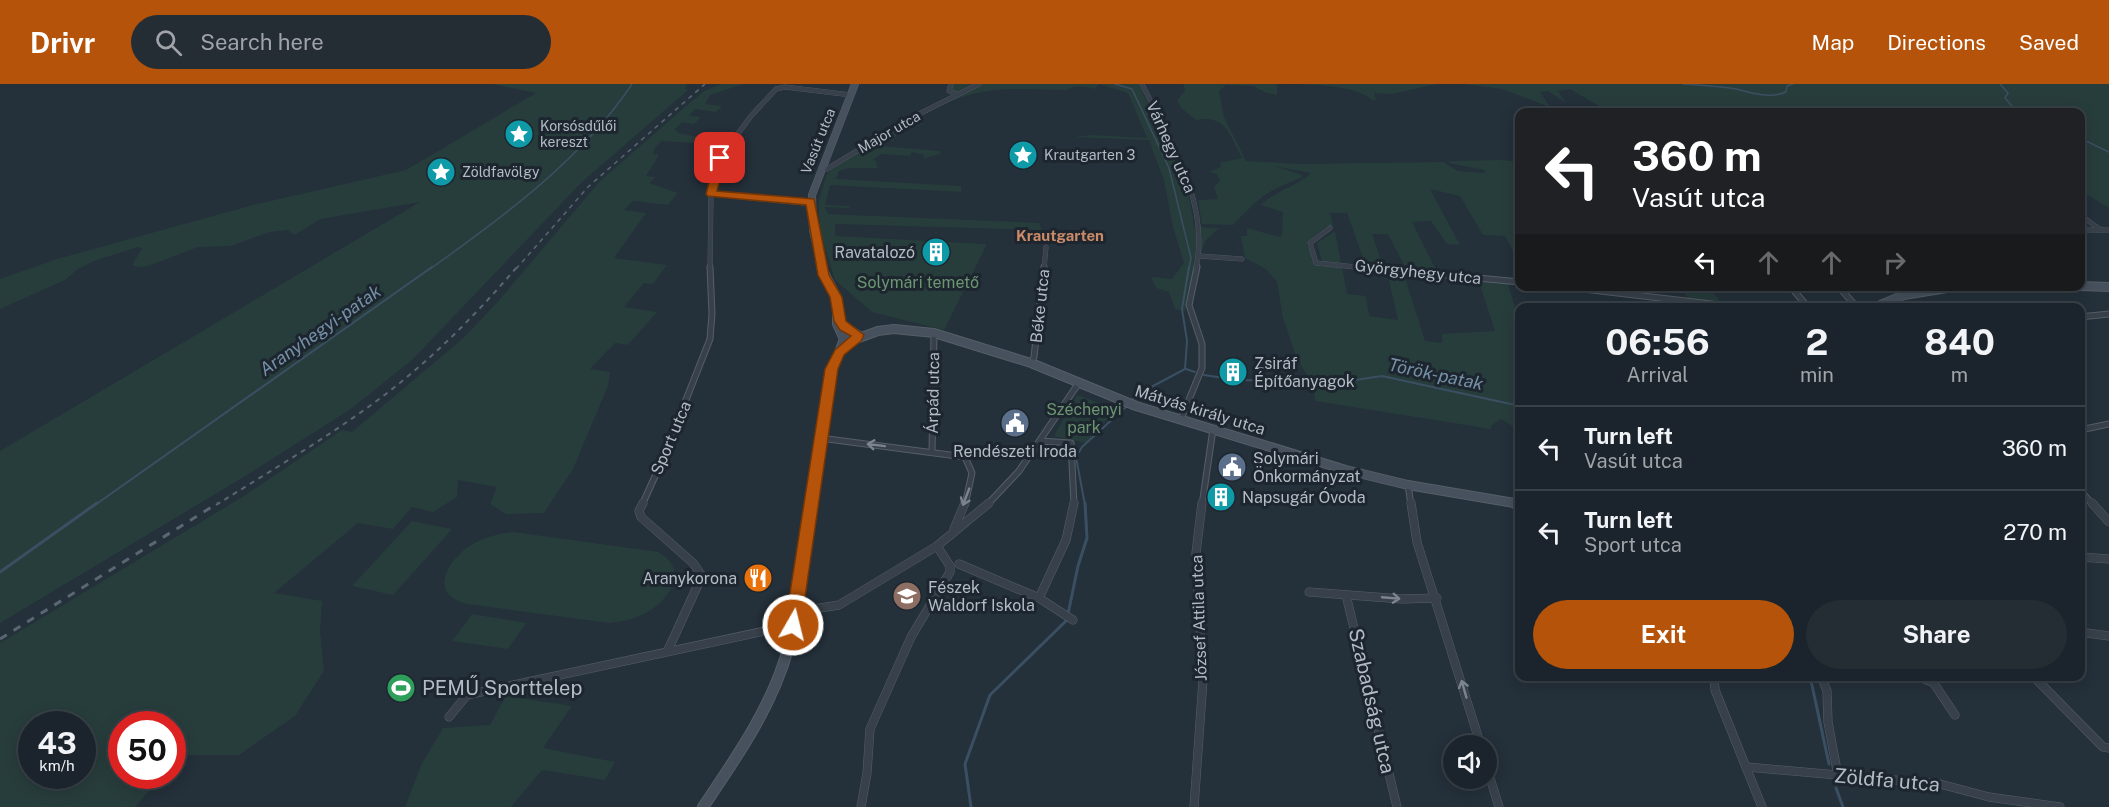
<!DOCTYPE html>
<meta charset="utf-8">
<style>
body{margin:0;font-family:"Public Sans",sans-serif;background:#242c34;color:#f1f3f6;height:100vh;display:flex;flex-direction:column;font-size:22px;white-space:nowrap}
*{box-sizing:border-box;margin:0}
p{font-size:20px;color:#a0a4a9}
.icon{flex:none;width:33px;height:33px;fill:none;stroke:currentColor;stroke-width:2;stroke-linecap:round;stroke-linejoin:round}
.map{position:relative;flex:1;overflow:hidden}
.sheet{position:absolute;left:1515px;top:219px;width:570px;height:378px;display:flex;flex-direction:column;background:#1b242c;border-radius:12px;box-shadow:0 3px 15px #0003,0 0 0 2px #394148}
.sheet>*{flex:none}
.top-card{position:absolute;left:1515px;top:24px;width:570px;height:183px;border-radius:12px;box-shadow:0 3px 15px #0003,0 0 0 2px #394148;background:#202124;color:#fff;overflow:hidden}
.buttons{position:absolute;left:1443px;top:651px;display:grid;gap:12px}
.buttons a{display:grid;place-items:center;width:54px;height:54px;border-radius:50%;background:#1b242c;box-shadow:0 3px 15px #0003,0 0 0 2px #394148;font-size:30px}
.speed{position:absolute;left:18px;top:627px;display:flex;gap:12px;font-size:30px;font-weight:700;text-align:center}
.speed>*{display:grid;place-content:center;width:78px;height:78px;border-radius:50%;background:#1b242c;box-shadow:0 3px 15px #0003,0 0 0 2px #394148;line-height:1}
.speed small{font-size:15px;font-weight:400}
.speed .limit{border:9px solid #d22;background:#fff;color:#111}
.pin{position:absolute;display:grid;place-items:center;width:51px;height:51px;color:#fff;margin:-26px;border-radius:12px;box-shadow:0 3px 9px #0006}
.me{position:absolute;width:66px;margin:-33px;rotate:8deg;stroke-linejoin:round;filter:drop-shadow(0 0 4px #0008)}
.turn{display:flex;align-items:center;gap:21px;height:126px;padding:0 18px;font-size:27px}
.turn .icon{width:78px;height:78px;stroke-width:2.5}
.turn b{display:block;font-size:42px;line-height:51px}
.lanes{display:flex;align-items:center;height:57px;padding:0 18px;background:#0003;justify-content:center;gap:30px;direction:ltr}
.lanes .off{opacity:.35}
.eta{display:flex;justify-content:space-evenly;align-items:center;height:102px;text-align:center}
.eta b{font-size:36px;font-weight:700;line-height:42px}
.action{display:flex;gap:12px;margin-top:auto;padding:12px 18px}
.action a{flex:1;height:69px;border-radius:36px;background:#b45309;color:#fff;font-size:24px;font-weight:700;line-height:69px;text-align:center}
.action a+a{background:#242c34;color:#f1f3f6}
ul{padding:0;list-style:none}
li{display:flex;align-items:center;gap:18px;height:84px;padding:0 18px;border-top:2px solid #394148}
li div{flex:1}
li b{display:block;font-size:22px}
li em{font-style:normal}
header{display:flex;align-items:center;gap:36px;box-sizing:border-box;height:84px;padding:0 30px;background:#b45309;color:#fff}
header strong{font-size:28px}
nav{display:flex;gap:33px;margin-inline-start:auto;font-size:21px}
.search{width:420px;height:54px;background:#242c34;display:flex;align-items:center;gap:15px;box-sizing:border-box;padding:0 21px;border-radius:33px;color:#a0a4a9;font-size:22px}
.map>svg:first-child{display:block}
.green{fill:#273d3c;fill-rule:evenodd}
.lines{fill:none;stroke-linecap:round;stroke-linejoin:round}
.stream-far2{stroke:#3b4f62;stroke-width:1.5}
.stream-far1{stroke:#3b4f62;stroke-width:2}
.stream{stroke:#3b4f62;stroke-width:3}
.street-far2-casing{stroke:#565f68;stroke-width:5}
.street-far1-casing{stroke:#565f68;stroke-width:7}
.street-casing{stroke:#565f68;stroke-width:9}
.secondary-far2-casing{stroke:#565f68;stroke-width:8}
.secondary-far1-casing{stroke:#565f68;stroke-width:10}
.secondary-casing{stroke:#565f68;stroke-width:12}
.street-far2{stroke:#38414b;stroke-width:4.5}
.street-far1{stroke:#38414b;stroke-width:5}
.street{stroke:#38414b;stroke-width:8}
.secondary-far2{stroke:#46515d;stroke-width:7}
.secondary-far1{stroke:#46515d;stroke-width:8}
.secondary{stroke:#46515d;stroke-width:10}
.rail-far2{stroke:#5a6671;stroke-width:1.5;stroke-dasharray:4.5 4.5;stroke-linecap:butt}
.rail-far1{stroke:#5a6671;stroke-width:2;stroke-dasharray:5 5;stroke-linecap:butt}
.rail{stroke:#5a6671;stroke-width:3;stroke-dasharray:8 8;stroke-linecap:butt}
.oneway{stroke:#7c858f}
.route{fill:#b45309;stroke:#753606;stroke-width:1.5}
.labels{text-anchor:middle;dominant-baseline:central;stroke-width:6;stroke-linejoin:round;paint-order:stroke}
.far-poi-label{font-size:14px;fill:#b3bcc6;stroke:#1d262f;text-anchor:start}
.far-street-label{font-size:14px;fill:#b3bcc6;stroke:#1d262f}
.far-neighbourhood-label{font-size:15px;font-weight:bold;fill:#cc8b68;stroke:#1d262f}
.street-label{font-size:16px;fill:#b3bcc6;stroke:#1d262f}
.poi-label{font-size:16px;fill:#b3bcc6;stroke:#1d262f;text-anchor:start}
.park-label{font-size:16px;fill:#6c9572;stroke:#1d262f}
.water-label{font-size:18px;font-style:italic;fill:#7690a8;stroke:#1d262f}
.near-poi-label{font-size:20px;fill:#b3bcc6;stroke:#1d262f;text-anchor:start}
.near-street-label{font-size:20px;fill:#b3bcc6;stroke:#1d262f}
</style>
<header>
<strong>Drivr</strong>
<div class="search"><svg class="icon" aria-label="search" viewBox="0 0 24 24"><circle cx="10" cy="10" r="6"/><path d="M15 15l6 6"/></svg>Search here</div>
<nav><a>Map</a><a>Directions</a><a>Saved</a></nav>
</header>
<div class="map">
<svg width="2109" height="723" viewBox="0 0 2109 723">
<rect width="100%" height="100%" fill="#24303a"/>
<!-- green -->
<g class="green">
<polygon points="492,0 686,0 687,3 684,4 688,6 581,99 413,275 351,325 247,391 0,539 0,367 420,118 321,135 294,151 288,146 270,148 230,162 198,163 148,182 137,183 132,181 142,164 138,163 94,177 78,185 65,196 0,225 0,195 57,175 253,121 406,86 536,9"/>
<path d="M722,0H743L710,11L705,20L722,22L716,28L695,25L689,32L701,33L694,40L682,38L675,45L678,49L699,53L693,59L662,57L655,63L653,70L659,71L646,92L656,93L649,99L678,109L668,121L633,117L624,126L646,129L614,174L667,181L653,200L644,199L624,223L657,228L628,261L615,259L590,285L610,288L608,302L573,385L544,429L506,430L490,420L497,403L458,396L457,413L433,428L412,423L393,445L358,439L274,509L322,517L320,548L324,587L295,632L239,671H178L173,678L172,640H122V692H162L135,723H0V559L244,412L342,346L352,348L461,256L494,222L600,97L693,16L706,6ZM82,640V692H32V640Z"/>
<path d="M953,0H1139C1160,51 1189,87 1194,143L1219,144L1205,157L1185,227L1175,225L1169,208L1156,204L1151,193L1172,195L1184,179L1173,143L1164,96L1149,56L1073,53L1092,51L1147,54L1128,9L1099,0L1095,5C1086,2 1075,1 1066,6C1014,5 984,0 936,24C928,29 918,32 912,39L928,41C913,41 900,41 893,57H882L880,62L940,67V70L923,75L924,71L912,68L910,72L881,70L873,76L876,77L878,84H849L839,87L836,95L961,102V108L830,101L825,121L849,122V124L825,123L828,130L1039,139L1042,146L835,140V152L987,160L944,246L872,228L835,196L821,151L818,119L827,89L892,47L957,12L952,6Z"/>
<path d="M1183,0H1437L1392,10L1374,9L1376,16H1372C1355,0 1302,0 1277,0V11L1267,9L1253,2L1226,1L1219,7L1224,33L1246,77L1300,80L1443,78L1458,87L1484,89L1485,86L1449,79L1450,77L1503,76L1519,78V178L1505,152L1483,151L1460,112L1430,105L1460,161L1447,160L1431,137L1412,138L1437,188L1406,185L1388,150H1372L1383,182H1366L1347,129H1330L1333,142H1327L1308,157L1307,161L1315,176L1322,177L1317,159L1335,147L1347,210L1366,212L1369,232L1398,236L1388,192L1405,194L1425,257L1442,259V250L1495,247L1477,192L1506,194L1515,223L1519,224V341L1512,342L1501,335L1491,342V345L1315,317L1314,302L1297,275L1283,234L1277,198L1266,185L1245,174L1241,152H1247V144L1279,153L1282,151L1283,128L1261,121C1276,106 1296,103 1311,89L1274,82L1300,90L1303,93C1266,107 1260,113 1233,141L1202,140L1198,116L1218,115L1214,103L1220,97L1217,90L1209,88L1221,83L1220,79L1213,80L1242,74C1230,52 1226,30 1196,36L1181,24L1177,16L1185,7Z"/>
<polygon points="1463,0 2109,0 2109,124 2081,107 2080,28 1609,28 1570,5 1558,7 1566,19 1548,7 1540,8 1550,23 1502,5"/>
<polygon points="1679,203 1709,203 1721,219 1692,219 1693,223 1682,223 1680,218 1692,219"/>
<polygon points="1077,311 1116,325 1086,359 1054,352"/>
<polygon points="412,437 452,445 393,511 352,502"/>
<path d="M514,448L658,468C690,485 670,516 646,529C634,535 622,538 609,539L468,520C426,511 448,474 473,460C486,453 500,449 514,448Z"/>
<polygon points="472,530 526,539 508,565 452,557"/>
<polygon points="506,612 572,622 543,664 615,678 605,696 542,686 511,723 405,723 422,679 443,644 490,641"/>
</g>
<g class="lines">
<!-- stream-far2 -->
<g class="stream-far2">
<polyline points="1115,0 1132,5 1169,84 1191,174 1189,185"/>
<path d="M1683,0C1699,1 1715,2 1730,4C1750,7 1767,16 1786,8L1787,2L1793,0"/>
<polyline points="2000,0 2008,9 2005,14 2017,28"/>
<polyline points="2080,54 2109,68"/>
<path d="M430,185C503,133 582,75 632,0"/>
</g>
<!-- stream-far1 -->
<g class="stream-far1">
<polyline points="1186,285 1195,288"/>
<polyline points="1204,291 1237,296 1285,297 1308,303 1382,292 1520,322"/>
<polyline points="1131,317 1138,310 1185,285 1187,257 1182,225 1189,183"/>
<polyline points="95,421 432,183"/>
<polyline points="1085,421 1076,373 1082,363 1128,321"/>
</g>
<!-- stream -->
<g class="stream">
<polyline points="0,488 97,419"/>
<polyline points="1068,530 1078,482 1087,454 1085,419"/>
<polyline points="1810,592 1829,680"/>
<polyline points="1836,704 1843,723"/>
<polyline points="971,723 965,680 990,611 1067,536"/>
</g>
<!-- street-far2 casing -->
<g class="street-far2-casing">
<g id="street-far2">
<polyline points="951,0 949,7 957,10"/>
<path d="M1142,0C1170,57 1210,118 1196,185"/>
<polyline points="821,85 827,85 913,33 979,0"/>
<polyline points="711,110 803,119 811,117"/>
<polyline points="2080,131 2101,146"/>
<polyline points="1330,144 1310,159 1316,179 1376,185"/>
<polyline points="2080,146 2109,146"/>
<polyline points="1199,172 1242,175"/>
<polyline points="710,185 711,110 720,74 751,32 776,5 785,3 851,11"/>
<polyline points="1044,185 1046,163"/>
</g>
</g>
<!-- street-far1 casing -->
<g class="street-far1-casing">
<g id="street-far1">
<polyline points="1360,183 1520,198"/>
<polyline points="1558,202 1745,224"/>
<polyline points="1790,202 1807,222"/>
<polyline points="1838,202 1854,220"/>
<polyline points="1769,224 1827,224"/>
<polyline points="2080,233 2109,230"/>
<polyline points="1031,279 1034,273 1044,183"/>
<polyline points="1181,335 1202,284 1202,260 1189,221 1197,183"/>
<polyline points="2080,346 2109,340"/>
<polyline points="820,354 965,373 972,389 965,421"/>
<polyline points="1040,357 1071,359 1074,421"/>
<polyline points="932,368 934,249"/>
<polyline points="1408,401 1411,421"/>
<polyline points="2080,406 2093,421"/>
<polyline points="642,421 661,379 710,255 712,230 710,183"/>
<polyline points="987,421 1019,387 1078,300"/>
<polyline points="1202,421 1213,345"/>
</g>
</g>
<!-- street casing -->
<g class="street-casing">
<g id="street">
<polyline points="643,419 639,427 641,433 693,479 702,492 668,566"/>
<polyline points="1411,419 1417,458 1481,662"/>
<polyline points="2092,419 2109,438"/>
<polyline points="954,445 965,419"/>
<polyline points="2080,473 2109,475"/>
<polyline points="959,480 1039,514 1073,536"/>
<polyline points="1309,508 1402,515 1437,514"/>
<polyline points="1346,511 1397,723"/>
<polyline points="1039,514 1066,456 1074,419"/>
<polyline points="795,528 839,521 937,462 989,419"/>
<polyline points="2080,548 2109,552"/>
<polyline points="1714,592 1715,606 1762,723"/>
<polyline points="1821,592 1827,607 1828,638 1838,692"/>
<polyline points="1917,592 1932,598"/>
<polyline points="1929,592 1955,631"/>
<polyline points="2033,592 2103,663 2109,664"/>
<polyline points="449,633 467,611 793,541"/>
<polyline points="1486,681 1499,723"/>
<polyline points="1747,683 1940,700 1989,713 2060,723"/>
<polyline points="861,723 867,689 870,645 911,553 950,488 950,482 937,462"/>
<polyline points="1194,723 1203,596 1196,469 1202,419"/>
</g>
</g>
<!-- secondary-far2 casing -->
<g class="secondary-far2-casing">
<polyline id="secondary-far2" points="822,185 813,146 812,111 855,0"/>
</g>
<!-- secondary-far1 casing -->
<g class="secondary-far1-casing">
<g id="secondary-far1">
<polyline points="821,183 837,214 837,240 843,253"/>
<polyline points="2080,202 2109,203"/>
<polyline points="1873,224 1904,211 1959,202"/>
<polygon points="853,248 858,251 856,255 850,257 844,255 844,251"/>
<polyline points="856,255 878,247 894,245 934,249 1031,279 1136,322 1346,386 1408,401 1520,420"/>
<polyline points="811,421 829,296 844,255"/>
</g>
</g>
<!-- secondary casing -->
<g class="secondary-casing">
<g id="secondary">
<polyline points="1515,419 1520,420"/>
<path d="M703,723C736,674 772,623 788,565C800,518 804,467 811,419"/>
</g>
</g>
<!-- street-far2 -->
<use href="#street-far2" class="street-far2"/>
<!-- street-far1 -->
<use href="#street-far1" class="street-far1"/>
<!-- street -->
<use href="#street" class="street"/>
<!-- secondary-far2 -->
<use href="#secondary-far2" class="secondary-far2"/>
<!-- secondary-far1 -->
<use href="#secondary-far1" class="secondary-far1"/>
<!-- secondary -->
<use href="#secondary" class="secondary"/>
<!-- rail-far2 -->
<polyline class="rail-far2" points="516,185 588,103 705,0"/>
<!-- rail-far1 -->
<path class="rail-far1" d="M216,421C275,384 342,345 396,302C441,266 480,226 517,183"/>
<!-- rail -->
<polyline class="rail" points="0,555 218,419"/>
</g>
<!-- one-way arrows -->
<defs><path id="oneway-shaft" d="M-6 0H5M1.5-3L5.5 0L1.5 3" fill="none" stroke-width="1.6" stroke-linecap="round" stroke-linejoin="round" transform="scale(1.5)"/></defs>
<g class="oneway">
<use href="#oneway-shaft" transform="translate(876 361) rotate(-173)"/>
<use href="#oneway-shaft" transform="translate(966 413) rotate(111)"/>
<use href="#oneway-shaft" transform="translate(1391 514) rotate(5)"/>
<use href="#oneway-shaft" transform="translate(1464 605) rotate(-106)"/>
</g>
<!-- route -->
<polygon class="route" points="720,71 725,74 717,107 814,115 829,191 842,213 846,237 864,251 861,257 844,271 838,285 801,541 798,545 793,547 787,545 785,541 825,285 835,266 851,252 840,246 834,237 830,213 818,191 806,121 708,112 706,110 715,74"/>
<!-- icons -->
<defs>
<g id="sight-disc" transform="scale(1.5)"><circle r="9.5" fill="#0f9aa8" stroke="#1d262f"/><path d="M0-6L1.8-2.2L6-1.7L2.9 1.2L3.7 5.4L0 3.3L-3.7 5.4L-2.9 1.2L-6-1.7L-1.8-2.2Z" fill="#fff"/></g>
<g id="building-disc" transform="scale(1.5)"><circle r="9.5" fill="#0f9aa8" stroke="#1d262f"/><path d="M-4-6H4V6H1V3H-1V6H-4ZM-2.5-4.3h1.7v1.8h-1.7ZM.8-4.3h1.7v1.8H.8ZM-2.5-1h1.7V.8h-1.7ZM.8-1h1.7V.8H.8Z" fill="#fff"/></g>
<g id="civic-disc" transform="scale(1.5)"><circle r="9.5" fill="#5c6f8a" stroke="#1d262f"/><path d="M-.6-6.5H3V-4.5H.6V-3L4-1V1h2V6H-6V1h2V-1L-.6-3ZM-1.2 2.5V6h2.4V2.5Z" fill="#fff"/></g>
<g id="restaurant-disc" transform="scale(1.5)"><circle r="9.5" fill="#e8710a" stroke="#1d262f"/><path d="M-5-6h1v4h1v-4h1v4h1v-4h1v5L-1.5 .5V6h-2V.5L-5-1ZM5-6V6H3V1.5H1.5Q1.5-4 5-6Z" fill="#fff"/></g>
<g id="school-disc" transform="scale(1.5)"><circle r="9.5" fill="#8d6e63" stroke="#1d262f"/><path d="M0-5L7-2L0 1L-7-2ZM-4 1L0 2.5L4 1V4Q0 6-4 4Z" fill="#fff"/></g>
<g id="stadium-disc" transform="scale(1.5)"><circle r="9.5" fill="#2e9e5b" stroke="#1d262f"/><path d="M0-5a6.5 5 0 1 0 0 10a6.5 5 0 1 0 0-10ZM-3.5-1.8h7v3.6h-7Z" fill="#fff"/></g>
</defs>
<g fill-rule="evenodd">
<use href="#sight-disc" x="519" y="50"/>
<use href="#sight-disc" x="1023" y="71"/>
<use href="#sight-disc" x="441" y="88"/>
<use href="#building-disc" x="936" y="168"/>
<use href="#building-disc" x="1233" y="288"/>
<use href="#civic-disc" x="1015" y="339"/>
<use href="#civic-disc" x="1232" y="383"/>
<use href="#building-disc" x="1221" y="413"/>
<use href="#restaurant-disc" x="758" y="494"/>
<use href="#school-disc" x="907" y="512"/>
<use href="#stadium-disc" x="401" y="604"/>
</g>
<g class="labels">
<!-- far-poi labels -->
<g class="far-poi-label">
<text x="540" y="42">Korsósdűlői<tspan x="540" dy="16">kereszt</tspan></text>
<text x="1044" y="71">Krautgarten 3</text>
<text x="462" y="88">Zöldfavölgy</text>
</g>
<!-- far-street labels -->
<g class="far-street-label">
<text transform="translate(889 48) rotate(-30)">Major utca</text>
<text transform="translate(818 57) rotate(-68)">Vasút utca</text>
</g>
<!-- far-neighbourhood labels -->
<g class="far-neighbourhood-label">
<text x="1060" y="151">Krautgarten</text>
</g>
<!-- street labels -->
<g class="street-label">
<text transform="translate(1171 63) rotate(66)">Várhegy utca</text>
<text transform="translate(1418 188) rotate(6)">Györgyhegy utca</text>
<text transform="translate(1040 222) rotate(-84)">Béke utca</text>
<text transform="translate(933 309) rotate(-89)">Árpád utca</text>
<text transform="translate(1200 326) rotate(17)">Mátyás király utca</text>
<text transform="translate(671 354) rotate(-67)">Sport utca</text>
<text transform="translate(1199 534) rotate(-92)">József Attila utca</text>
</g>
<!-- poi labels -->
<g class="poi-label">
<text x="915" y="168" text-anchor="end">Ravatalozó</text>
<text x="1254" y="279">Zsiráf<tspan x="1254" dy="18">Építőanyagok</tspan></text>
<text x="1015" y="367" text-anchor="middle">Rendészeti Iroda</text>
<text x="1253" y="374">Solymári<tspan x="1253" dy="18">Önkormányzat</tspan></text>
<text x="1242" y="413">Napsugár Óvoda</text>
<text x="737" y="494" text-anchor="end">Aranykorona</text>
<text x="928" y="503">Fészek<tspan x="928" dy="18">Waldorf Iskola</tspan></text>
</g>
<!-- park labels -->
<g class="park-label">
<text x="918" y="198">Solymári temető</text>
<text x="1084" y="325">Széchenyi<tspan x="1084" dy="18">park</tspan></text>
</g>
<!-- water labels -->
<g class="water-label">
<text transform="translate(320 246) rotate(-35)">Aranyhegyi-patak</text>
<text transform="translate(1436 290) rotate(12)">Török-patak</text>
</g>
<!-- near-poi labels -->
<g class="near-poi-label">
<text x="422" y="604">PEMŰ Sporttelep</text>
</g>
<!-- near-street labels -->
<g class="near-street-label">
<text transform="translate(1372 617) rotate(77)">Szabadság utca</text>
<text transform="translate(1887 696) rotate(5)">Zöldfa utca</text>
</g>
</g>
</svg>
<div class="buttons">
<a><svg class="icon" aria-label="sound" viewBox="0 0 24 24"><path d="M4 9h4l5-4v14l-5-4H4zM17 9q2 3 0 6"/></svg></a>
</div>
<div class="speed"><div>43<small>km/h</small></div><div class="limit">50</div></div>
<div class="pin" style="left:720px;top:74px;background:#d93025"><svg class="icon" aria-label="arrive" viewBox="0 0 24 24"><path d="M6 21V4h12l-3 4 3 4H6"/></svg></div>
<svg class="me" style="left:793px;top:541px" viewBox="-20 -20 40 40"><circle r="17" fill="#b45309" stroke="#fff" stroke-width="3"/><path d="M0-11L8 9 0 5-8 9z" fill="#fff"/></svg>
<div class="top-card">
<div class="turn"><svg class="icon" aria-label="left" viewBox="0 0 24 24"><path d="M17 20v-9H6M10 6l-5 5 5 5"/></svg><div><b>360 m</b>Vasút utca</div></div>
<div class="lanes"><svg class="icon" aria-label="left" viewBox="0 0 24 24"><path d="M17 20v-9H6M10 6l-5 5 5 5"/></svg><svg class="icon off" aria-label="ahead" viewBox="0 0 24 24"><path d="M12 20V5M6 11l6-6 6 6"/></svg><svg class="icon off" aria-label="ahead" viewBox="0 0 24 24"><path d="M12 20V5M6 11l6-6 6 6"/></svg><svg class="icon off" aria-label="right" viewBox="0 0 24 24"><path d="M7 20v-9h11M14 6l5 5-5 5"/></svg></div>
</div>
<section class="sheet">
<div class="eta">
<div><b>06:56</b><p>Arrival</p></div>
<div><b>2</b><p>min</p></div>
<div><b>840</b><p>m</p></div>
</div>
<ul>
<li><svg class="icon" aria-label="left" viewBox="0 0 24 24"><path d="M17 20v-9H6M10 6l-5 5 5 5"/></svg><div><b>Turn left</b><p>Vasút utca</p></div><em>360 m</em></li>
<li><svg class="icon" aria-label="left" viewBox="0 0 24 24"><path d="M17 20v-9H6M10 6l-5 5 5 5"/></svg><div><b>Turn left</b><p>Sport utca</p></div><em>270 m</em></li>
</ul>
<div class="action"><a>Exit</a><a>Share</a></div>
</section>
</div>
